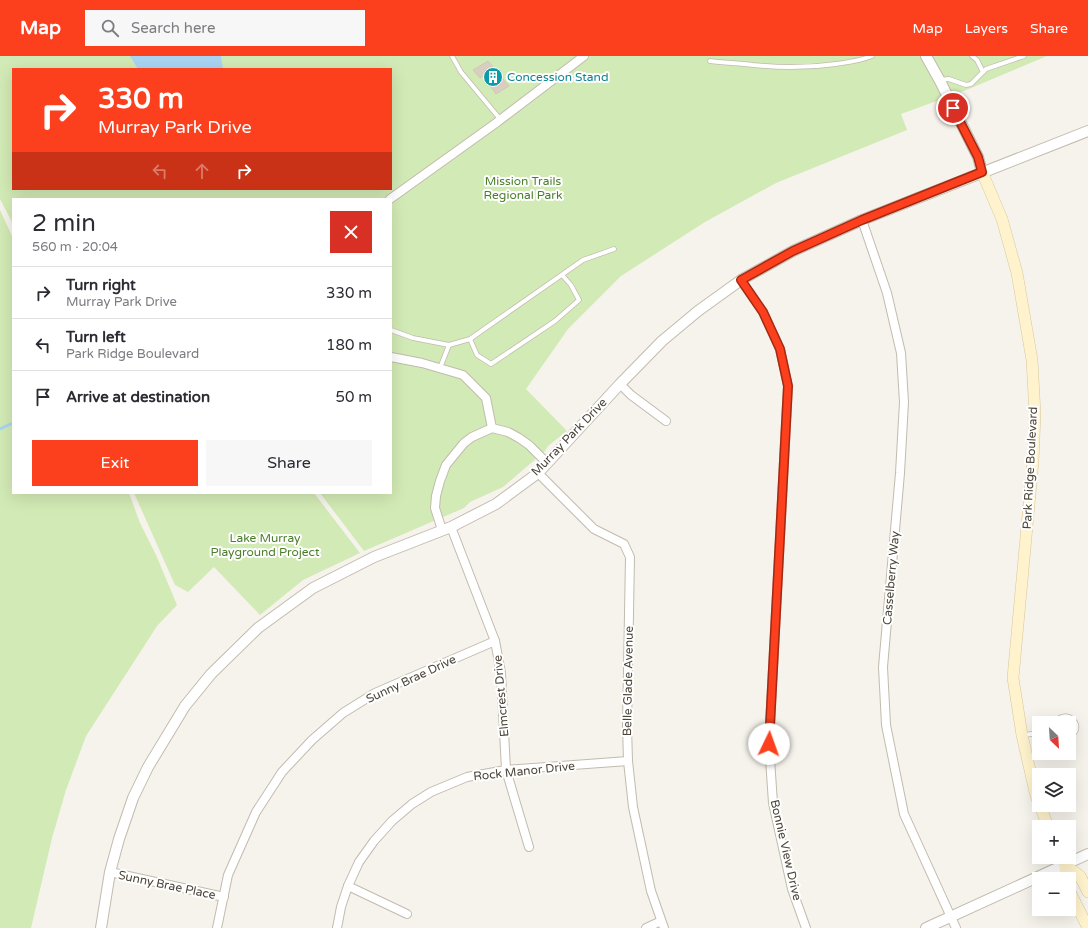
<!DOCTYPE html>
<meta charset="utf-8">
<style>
body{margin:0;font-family:"Varela Round",sans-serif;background:#f7f7f7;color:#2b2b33;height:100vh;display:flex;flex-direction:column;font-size:15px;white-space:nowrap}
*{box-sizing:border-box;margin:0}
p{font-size:13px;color:#7c7c81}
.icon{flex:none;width:22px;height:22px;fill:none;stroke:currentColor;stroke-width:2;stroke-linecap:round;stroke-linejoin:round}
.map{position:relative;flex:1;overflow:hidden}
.side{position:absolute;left:12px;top:142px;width:380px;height:296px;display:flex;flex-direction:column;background:#fff;border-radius:0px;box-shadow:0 4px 16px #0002}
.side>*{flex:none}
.hud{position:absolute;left:12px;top:12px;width:380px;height:122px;border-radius:0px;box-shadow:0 4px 16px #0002;background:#fc3f1d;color:#fff;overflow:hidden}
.needle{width:26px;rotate:155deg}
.tools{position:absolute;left:1032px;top:660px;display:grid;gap:8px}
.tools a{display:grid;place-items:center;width:44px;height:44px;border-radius:0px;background:#fff;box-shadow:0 4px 16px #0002;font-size:20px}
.pin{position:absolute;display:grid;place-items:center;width:34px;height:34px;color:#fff;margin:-17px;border:2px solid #fff;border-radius:50%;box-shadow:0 1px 4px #0007}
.me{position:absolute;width:44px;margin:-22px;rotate:3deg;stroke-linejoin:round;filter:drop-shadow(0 0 3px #0008)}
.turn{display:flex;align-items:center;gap:14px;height:84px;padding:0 20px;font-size:18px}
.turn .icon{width:52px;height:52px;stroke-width:2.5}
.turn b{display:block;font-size:28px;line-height:34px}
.lanes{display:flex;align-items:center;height:38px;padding:0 20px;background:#0003;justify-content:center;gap:20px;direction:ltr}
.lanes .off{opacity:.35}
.round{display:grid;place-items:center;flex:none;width:42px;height:42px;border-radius:0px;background:#f7f7f7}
.headline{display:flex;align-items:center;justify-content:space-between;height:68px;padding:0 20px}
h1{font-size:24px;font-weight:600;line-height:30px}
.cta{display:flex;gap:8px;margin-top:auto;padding:8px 20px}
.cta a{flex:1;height:46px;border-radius:0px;background:#fc3f1d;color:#fff;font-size:16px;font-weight:600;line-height:46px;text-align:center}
.cta a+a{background:#f7f7f7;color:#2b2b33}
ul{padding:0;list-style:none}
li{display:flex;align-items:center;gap:12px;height:52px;padding:0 20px;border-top:1px solid #e1e1e2}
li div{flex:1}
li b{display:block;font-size:15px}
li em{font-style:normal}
header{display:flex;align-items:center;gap:24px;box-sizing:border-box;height:56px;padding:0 20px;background:#fc3f1d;color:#fff}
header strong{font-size:19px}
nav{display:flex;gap:22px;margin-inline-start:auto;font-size:14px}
.search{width:280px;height:36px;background:#f7f7f7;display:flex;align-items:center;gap:10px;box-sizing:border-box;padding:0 14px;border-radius:0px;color:#7c7c81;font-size:15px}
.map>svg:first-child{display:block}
.green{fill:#d2eab5;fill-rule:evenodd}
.water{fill:#a9d4f2}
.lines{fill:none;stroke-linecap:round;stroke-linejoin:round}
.stream{stroke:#a9d4f2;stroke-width:3}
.building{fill:#d8cfc1;stroke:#d3c7b4}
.service-casing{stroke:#c2bbae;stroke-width:5.5}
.minor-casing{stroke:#c2bbae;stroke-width:10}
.tertiary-casing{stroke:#c2bbae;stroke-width:12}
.secondary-casing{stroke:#d6c79b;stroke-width:12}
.service{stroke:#fff;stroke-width:4}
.minor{stroke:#fff;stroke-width:8}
.tertiary{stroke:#fff;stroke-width:10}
.secondary{stroke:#fff3cd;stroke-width:11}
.route-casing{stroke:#a42913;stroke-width:10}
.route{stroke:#fc3f1d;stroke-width:7}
.labels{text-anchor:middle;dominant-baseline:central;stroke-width:4;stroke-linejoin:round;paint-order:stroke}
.culture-label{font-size:12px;fill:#0d838f;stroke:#fff;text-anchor:start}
.park-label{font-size:12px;fill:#4a7f2a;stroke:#fff}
.street-label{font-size:12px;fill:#4b4439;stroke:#fff}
</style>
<header>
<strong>Map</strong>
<div class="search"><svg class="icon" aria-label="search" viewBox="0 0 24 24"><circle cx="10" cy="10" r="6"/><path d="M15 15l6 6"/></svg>Search here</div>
<nav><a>Map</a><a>Layers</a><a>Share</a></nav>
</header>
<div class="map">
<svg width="1088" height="872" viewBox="0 0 1088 872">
<rect width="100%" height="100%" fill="#f6f3ec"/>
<!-- green -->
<g class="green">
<path d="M0,0H1047L964,35L901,58L907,74L776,127L705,166L621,220L568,273L526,333L567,375L548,390L545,395L503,431L470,446L464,452L364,495L320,437H391V143H13V168L0,143ZM13,13H391V133H13Z"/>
<polygon points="0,154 13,182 13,437 129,437 140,467 156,499 177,549 157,570 86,680 66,734 52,782 31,872 0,872"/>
<polygon points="134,437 314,437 360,497 303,524 260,559 214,511 188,536 175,529"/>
</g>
<!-- water -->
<polygon class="water" points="130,0 221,0 223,13 138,13"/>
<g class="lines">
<!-- stream -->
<polyline class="stream" points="0,373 13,367"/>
</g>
<!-- building -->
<polygon class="building" points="488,5 509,30 496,38 483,20 480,22 473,14"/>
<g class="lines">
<!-- service casing -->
<g class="service-casing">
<g id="service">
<polyline points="452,0 461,16 500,63"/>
<polyline points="972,0 977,4 983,16"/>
<path d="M710,5C725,7 739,7 753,9C781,12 808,12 836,8C849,6 860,5 872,0"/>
<polyline points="939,24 949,23 966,29 971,28 986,13 1024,0"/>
<polyline points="391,274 413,282 449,289"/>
<polyline points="470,283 477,299 491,308 555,265 579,244 571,229 562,219"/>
<polyline points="440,312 449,289 470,283 583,204 614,193"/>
<path d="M1055,667C1066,649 1088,672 1069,681"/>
<polyline points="1024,679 1039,677"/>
</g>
</g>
<!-- minor casing -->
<g class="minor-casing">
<g id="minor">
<polyline points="390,143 496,67 584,0"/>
<polyline points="862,164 887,237 901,297 904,346 900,417 883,611 886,669 904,758 956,872"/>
<polyline points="741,224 763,256 780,293 788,330 769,688 773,747 792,833 806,872"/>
<polyline points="391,301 422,307 463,319 486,342 492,372"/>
<polyline points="620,328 631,339 666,365"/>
<polyline points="538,417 594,473 624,488 630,501 627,670 628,705 633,751 651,835 664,872"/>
<polyline points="451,471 495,585 501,617 506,714 529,791"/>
<polyline points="442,474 435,452 436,440 440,425 446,409 464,387 472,381 492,372 508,376 519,382 529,389 547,407"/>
<polyline points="110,816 224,841"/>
<polyline points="348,830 407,858"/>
<polyline points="217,872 228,819 256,756 282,716 312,684 343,657 375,637 495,585"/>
<polyline points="337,872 341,851 348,830 359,806 374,785 392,765 412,748 431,736 467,721 506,714 628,705"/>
<polyline points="646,872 661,865"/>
</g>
</g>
<!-- tertiary casing -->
<g class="tertiary-casing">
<g id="tertiary">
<polyline points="926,0 940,25 978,101 982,116"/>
<polyline points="101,872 110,816 119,783 133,742 148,711 185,650 211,618 258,572 313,532 374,501 451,471 496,448 538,417 620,328 662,285 698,255 741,224 793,195 862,164 1088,75"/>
<polyline points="926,872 1088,798"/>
</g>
</g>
<!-- secondary casing -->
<g class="secondary-casing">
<g id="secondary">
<polyline points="982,116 1002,163 1017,217 1032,304 1035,358 1033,405 1013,622 1022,679 1036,740 1039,747"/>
<polyline points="1040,749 1048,771"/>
<polyline points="1061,801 1065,809 1066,823"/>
<polyline points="1065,809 1080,820 1088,836"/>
<polyline points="1069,834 1088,872"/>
</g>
</g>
<!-- service -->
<use href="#service" class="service"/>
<!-- minor -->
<use href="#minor" class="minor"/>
<!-- tertiary -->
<use href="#tertiary" class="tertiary"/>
<!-- secondary -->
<use href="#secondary" class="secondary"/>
</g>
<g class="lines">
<!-- route casing -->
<g class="route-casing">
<polyline id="route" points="769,688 788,330 780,293 763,256 741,224 793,195 862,164 982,116 978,101 953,52"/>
</g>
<!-- route -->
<use href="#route" class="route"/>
</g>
<!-- icons -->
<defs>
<g id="building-disc" transform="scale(1)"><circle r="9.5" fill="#0f9aa8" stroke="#fff"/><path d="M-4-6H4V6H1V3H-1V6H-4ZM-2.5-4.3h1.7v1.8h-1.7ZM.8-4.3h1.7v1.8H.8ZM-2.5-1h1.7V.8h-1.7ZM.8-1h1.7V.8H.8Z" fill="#fff"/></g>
</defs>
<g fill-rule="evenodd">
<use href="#building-disc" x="493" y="21"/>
</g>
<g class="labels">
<!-- culture labels -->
<g class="culture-label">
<text x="507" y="21">Concession Stand</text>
</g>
<!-- park labels -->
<g class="park-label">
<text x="523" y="125">Mission Trails<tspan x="523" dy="14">Regional Park</tspan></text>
<text x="265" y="482">Lake Murray<tspan x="265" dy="14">Playground Project</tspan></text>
</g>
<!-- street labels -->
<g class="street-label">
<text transform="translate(569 381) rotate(-46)">Murray Park Drive</text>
<text transform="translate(1030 412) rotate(-87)">Park Ridge Boulevard</text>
<text transform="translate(891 522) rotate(-85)">Casselberry Way</text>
<text transform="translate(411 623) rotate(-25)">Sunny Brae Drive</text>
<text transform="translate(628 625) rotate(-89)">Belle Glade Avenue</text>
<text transform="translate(501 640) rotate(-95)">Elmcrest Drive</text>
<text transform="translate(524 715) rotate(-6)">Rock Manor Drive</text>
<text transform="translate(786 794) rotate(77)">Bonnie View Drive</text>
<text transform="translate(167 829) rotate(12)">Sunny Brae Place</text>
</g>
</g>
</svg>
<div class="tools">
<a><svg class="needle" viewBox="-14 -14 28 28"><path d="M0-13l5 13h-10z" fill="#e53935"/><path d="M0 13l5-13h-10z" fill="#7c7c81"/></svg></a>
<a><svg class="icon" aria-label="layers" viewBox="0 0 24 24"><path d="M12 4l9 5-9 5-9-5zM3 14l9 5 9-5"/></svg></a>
<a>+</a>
<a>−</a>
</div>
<div class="pin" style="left:953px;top:52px;background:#d93025"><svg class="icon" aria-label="arrive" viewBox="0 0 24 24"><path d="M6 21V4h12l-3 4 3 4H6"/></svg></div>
<svg class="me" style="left:769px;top:688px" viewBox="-20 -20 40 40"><circle r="19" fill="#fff"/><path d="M0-13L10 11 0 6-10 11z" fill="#fc3f1d"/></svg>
<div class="hud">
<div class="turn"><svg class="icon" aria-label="right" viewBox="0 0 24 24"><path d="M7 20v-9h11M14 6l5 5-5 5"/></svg><div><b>330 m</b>Murray Park Drive</div></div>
<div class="lanes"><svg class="icon off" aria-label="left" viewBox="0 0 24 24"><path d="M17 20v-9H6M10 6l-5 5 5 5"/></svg><svg class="icon off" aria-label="ahead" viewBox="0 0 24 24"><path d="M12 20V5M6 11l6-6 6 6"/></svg><svg class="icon" aria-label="right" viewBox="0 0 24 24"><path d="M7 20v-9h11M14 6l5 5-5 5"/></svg></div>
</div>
<section class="side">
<div class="headline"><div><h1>2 min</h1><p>560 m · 20:04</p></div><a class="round" style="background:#d93025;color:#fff"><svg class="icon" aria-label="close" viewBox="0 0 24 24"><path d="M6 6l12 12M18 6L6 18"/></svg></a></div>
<ul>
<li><svg class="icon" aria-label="right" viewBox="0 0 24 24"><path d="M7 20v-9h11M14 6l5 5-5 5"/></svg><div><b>Turn right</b><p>Murray Park Drive</p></div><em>330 m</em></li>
<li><svg class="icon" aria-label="left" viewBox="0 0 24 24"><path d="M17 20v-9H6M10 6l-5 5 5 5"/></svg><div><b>Turn left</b><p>Park Ridge Boulevard</p></div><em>180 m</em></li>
<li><svg class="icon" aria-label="arrive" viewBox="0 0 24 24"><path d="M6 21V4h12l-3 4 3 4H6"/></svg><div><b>Arrive at destination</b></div><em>50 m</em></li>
</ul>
<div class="cta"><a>Exit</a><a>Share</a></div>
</section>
</div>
